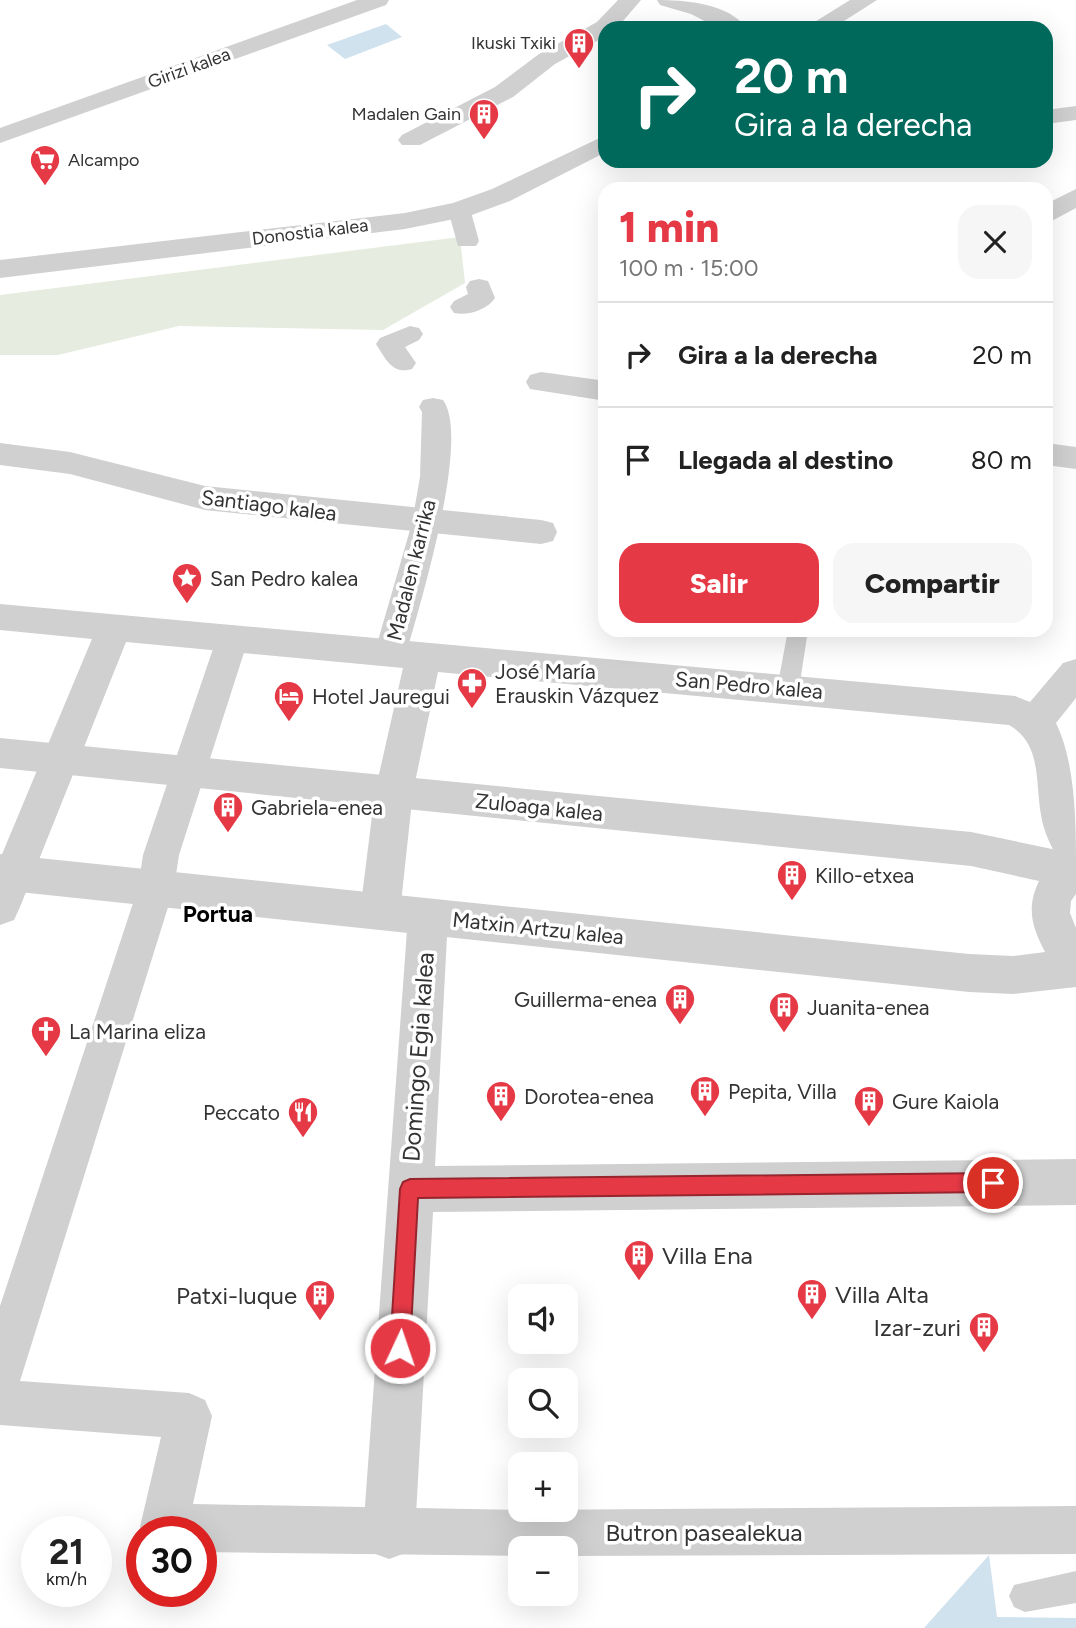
<!DOCTYPE html>
<html lang="es">
<meta charset="utf-8">
<style>
body{margin:0;font-family:Figtree,sans-serif;background:#f6f6f6;color:#222;height:100vh;display:flex;flex-direction:column;font-size:26px;white-space:nowrap}
*{box-sizing:border-box;margin:0}
p{font-size:23px;color:#767676}
.icon{flex:none;width:38px;height:38px;fill:none;stroke:currentColor;stroke-width:2;stroke-linecap:round;stroke-linejoin:round}
.map{position:relative;flex:1;overflow:hidden}
.details{position:absolute;left:598px;top:182px;width:455px;height:455px;display:flex;flex-direction:column;background:#fff;border-radius:21px;box-shadow:0 7px 28px #0002}
.details>*{flex:none}
.guide{position:absolute;left:598px;top:21px;width:455px;height:147px;border-radius:21px;box-shadow:0 7px 28px #0002;background:#00695c;color:#fff;overflow:hidden}
.buttons{position:absolute;left:508px;top:1284px;display:grid;gap:14px}
.buttons a{display:grid;place-items:center;width:70px;height:70px;border-radius:14px;background:#fff;box-shadow:0 7px 28px #0002;font-size:35px}
.speed{position:absolute;left:21px;top:1516px;display:flex;gap:14px;font-size:35px;font-weight:700;text-align:center}
.speed>*{display:grid;place-content:center;width:91px;height:91px;border-radius:50%;background:#fff;box-shadow:0 7px 28px #0002;line-height:1}
.speed small{font-size:18px;font-weight:400}
.speed .limit{border:10px solid #d22;background:#fff;color:#111}
.pin{position:absolute;display:grid;place-items:center;width:60px;height:60px;color:#fff;margin:-30px;border:4px solid #fff;border-radius:50%;box-shadow:0 2px 7px #0007}
.me{position:absolute;width:77px;margin:-38px;rotate:3deg;stroke-linejoin:round;filter:drop-shadow(0 0 5px #0008)}
.turn{display:flex;align-items:center;gap:24px;height:147px;padding:0 21px;font-size:32px}
.turn .icon{width:91px;height:91px;stroke-width:2.5}
.turn b{display:block;font-size:49px;line-height:60px}
.round{display:grid;place-items:center;flex:none;width:74px;height:74px;border-radius:21px;background:#f6f6f6}
.head{display:flex;align-items:center;justify-content:space-between;height:119px;padding:0 21px}
h1{font-size:42px;font-weight:800;line-height:52px;color:#e63946}
.action{display:flex;gap:14px;margin-top:auto;padding:14px 21px}
.action a{flex:1;height:80px;border-radius:21px;background:#e63946;color:#fff;font-size:28px;font-weight:800;line-height:80px;text-align:center}
.action a+a{background:#f6f6f6;color:#222}
ul{padding:0;list-style:none}
li{display:flex;align-items:center;gap:21px;height:105px;padding:0 21px;border-top:2px solid #e0e0e0}
li div{flex:1}
li b{display:block;font-size:26px}
li em{font-style:normal}
.map>svg:first-child{display:block}
.green{fill:#e6ecdf}
.water{fill:#cfe2ee}
.lines{fill:none;stroke-linecap:round;stroke-linejoin:round}
.service{fill:#d0d0d0;fill-rule:evenodd}
.pedestrian{fill:#d0d0d0;fill-rule:evenodd}
.minor{fill:#d0d0d0;fill-rule:evenodd}
.tertiary{fill:#d0d0d0;fill-rule:evenodd}
.route{fill:#e63946;stroke:#96252e;stroke-width:2}
.labels{text-anchor:middle;dominant-baseline:central;stroke-width:7;stroke-linejoin:round;paint-order:stroke}
.far-poi-label{font-size:18px;fill:#333;stroke:#fff;text-anchor:end}
.far-street-label{font-size:18px;fill:#333;stroke:#fff}
.street-label{font-size:21px;fill:#333;stroke:#fff}
.poi-label{font-size:21px;fill:#333;stroke:#fff;text-anchor:start}
.neighbourhood-label{font-size:23px;font-weight:bold;fill:#000;stroke:#fff}
.near-street-label{font-size:24px;fill:#333;stroke:#fff}
.near-poi-label{font-size:24px;fill:#333;stroke:#fff;text-anchor:start}
</style>
<div class="map">
<svg width="1076" height="1628" viewBox="0 0 1076 1628">
<rect width="100%" height="100%" fill="#fff"/>
<!-- green -->
<polygon class="green" points="460,237 465,283 383,330 179,326 58,355 0,355 0,295"/>
<!-- water -->
<g class="water">
<polygon points="386,24 402,37 345,59 327,45"/>
<polygon points="989,1555 997,1617 1076,1618 1076,1628 924,1628"/>
</g>
<g class="lines">
<!-- service -->
<g class="service">
<polygon points="788,630 808,630 799,689 796,695 788,698 780,695 777,689"/>
<polygon points="1076,1571 1076,1603 1025,1612 1014,1607 1009,1596 1014,1585"/>
</g>
<!-- pedestrian -->
<g class="pedestrian">
<polygon points="460,203 469,205 479,241 476,246 458,246 448,210 451,205"/>
<path d="M479,279L488,281L495,298C487,310 468,316 454,313L450,307L454,301L468,294L466,287L470,281Z"/>
<path d="M410,326L419,328L423,334L419,340L405,347L416,363L412,369C392,375 386,359 376,344L380,338Z"/>
<path d="M433,398L443,400C471,438 420,604 407,651L402,660L391,664L380,660L375,651L412,523L420,477L422,412L419,407L423,400Z"/>
<polygon points="233,625 244,628 249,637 179,855 174,888 20,1381 189,1393 205,1400 212,1416 193,1504 520,1510 1076,1506 1076,1554 565,1556 565,1549 520,1549 520,1556 201,1552 201,1531 142,1531 140,1527 161,1437 0,1425 0,1306 138,888 143,855 217,637 222,628"/>
</g>
<!-- minor -->
<g class="minor">
<polygon points="357,0 389,0 386,5 0,143 0,128"/>
<polygon points="618,0 641,0 617,28 606,28 606,36 555,64 513,97 420,145 402,145 398,140 402,135 495,87 539,54 597,22"/>
<path d="M657,0C684,0 729,3 746,28H718L691,14L660,5Z"/>
<polygon points="1076,106 1076,120 1046,124 1046,110"/>
<polygon points="1076,189 1076,208 1046,224 1046,204"/>
<polygon points="541,372 606,381 606,401 530,389 526,382 530,375"/>
<polygon points="0,443 70,452 205,486 541,520 553,523 557,532 553,541 541,544 205,510 70,474 0,465"/>
<polygon points="1046,443 1076,447 1076,469 1046,465"/>
<path d="M0,604L1015,696L1030,702L1063,663L1076,659V698L1056,723C1076,764 1076,824 1076,871L1062,866C1053,850 1044,834 1041,815C1035,781 1042,744 1009,725L438,672L413,792L400,912L394,925L380,930L366,925L360,912L375,792L403,668L126,642L20,907L14,920L0,925V859L92,639L0,630Z"/>
<polygon points="428,899 442,904 448,917 435,1166 1076,1159 1076,1205 433,1212 415,1533 408,1552 389,1559 370,1552 363,1533 408,917 414,904"/>
</g>
<!-- tertiary -->
<g class="tertiary">
<polygon points="850,0 877,0 833,28 805,28"/>
<polygon points="606,135 606,152 510,201 469,216 405,229 0,278 0,260 405,213 453,203 492,189"/>
<path d="M0,738L971,832L1076,854V894L1071,901L1070,913L1076,928V987L1013,994L969,992L0,890V854L969,954L1013,956L1045,952C1032,927 1026,908 1039,881L971,866L0,768Z"/>
</g>
</g>
<!-- route -->
<polygon class="route" points="993,1173 999,1176 1002,1183 999,1190 993,1192 418,1198 410,1348 407,1355 400,1358 393,1355 390,1348 400,1189 403,1182 410,1179"/>
<!-- icons -->
<defs>
<g id="building-pin" transform="scale(1.575)"><path d="M0 17L-7.5 6A9.5 9.5 0 1 1 7.5 6Z" fill="#e63946" stroke="#fff"/><path d="M-4-6H4V6H1V3H-1V6H-4ZM-2.5-4.3h1.7v1.8h-1.7ZM.8-4.3h1.7v1.8H.8ZM-2.5-1h1.7V.8h-1.7ZM.8-1h1.7V.8H.8Z" fill="#fff"/></g>
<g id="supermarket-pin" transform="scale(1.575)"><path d="M0 17L-7.5 6A9.5 9.5 0 1 1 7.5 6Z" fill="#e63946" stroke="#fff"/><path d="M-6-5.5h2.5l.6 2H6L4.5 2H-2.5L-4.4-4H-6ZM-1.5 3.2a1.3 1.3 0 1 0 .1 0ZM3 3.2a1.3 1.3 0 1 0 .1 0Z" fill="#fff"/></g>
<g id="sight-pin" transform="scale(1.575)"><path d="M0 17L-7.5 6A9.5 9.5 0 1 1 7.5 6Z" fill="#e63946" stroke="#fff"/><path d="M0-6L1.8-2.2L6-1.7L2.9 1.2L3.7 5.4L0 3.3L-3.7 5.4L-2.9 1.2L-6-1.7L-1.8-2.2Z" fill="#fff"/></g>
<g id="pharmacy-pin" transform="scale(1.575)"><path d="M0 17L-7.5 6A9.5 9.5 0 1 1 7.5 6Z" fill="#e63946" stroke="#fff"/><path d="M-2-6h4v4h4v4h-4v4h-4v-4h-4v-4h4Z" fill="#fff"/></g>
<g id="hotel-pin" transform="scale(1.575)"><path d="M0 17L-7.5 6A9.5 9.5 0 1 1 7.5 6Z" fill="#e63946" stroke="#fff"/><path d="M-6-4.5h1.5V1H6V5H4.5V3h-9V5H-6ZM-4 0a1.8 1.8 0 1 1 3.6 0ZM.5 0V-2.5h3Q6-2.5 6 0Z" fill="#fff"/></g>
<g id="church-pin" transform="scale(1.575)"><path d="M0 17L-7.5 6A9.5 9.5 0 1 1 7.5 6Z" fill="#e63946" stroke="#fff"/><path d="M-1.2-6h2.4v3.5h3.3v2.4h-3.3V6h-2.4V-.1h-3.3v-2.4h3.3Z" fill="#fff"/></g>
<g id="restaurant-pin" transform="scale(1.575)"><path d="M0 17L-7.5 6A9.5 9.5 0 1 1 7.5 6Z" fill="#e63946" stroke="#fff"/><path d="M-5-6h1v4h1v-4h1v4h1v-4h1v5L-1.5 .5V6h-2V.5L-5-1ZM5-6V6H3V1.5H1.5Q1.5-4 5-6Z" fill="#fff"/></g>
</defs>
<g fill-rule="evenodd">
<use href="#building-pin" x="579" y="43"/>
<use href="#building-pin" x="484" y="114"/>
<use href="#supermarket-pin" x="45" y="160"/>
<use href="#sight-pin" x="187" y="578"/>
<use href="#pharmacy-pin" x="472" y="683"/>
<use href="#hotel-pin" x="289" y="696"/>
<use href="#building-pin" x="228" y="807"/>
<use href="#building-pin" x="792" y="875"/>
<use href="#building-pin" x="680" y="999"/>
<use href="#building-pin" x="784" y="1007"/>
<use href="#church-pin" x="46" y="1031"/>
<use href="#building-pin" x="705" y="1091"/>
<use href="#building-pin" x="501" y="1096"/>
<use href="#building-pin" x="869" y="1101"/>
<use href="#restaurant-pin" x="303" y="1112"/>
<use href="#building-pin" x="639" y="1255"/>
<use href="#building-pin" x="812" y="1294"/>
<use href="#building-pin" x="320" y="1295"/>
<use href="#building-pin" x="984" y="1327"/>
</g>
<g class="labels">
<!-- far-poi labels -->
<g class="far-poi-label">
<text x="556" y="43">Ikuski Txiki</text>
<text x="461" y="114">Madalen Gain</text>
<text x="68" y="160" text-anchor="start">Alcampo</text>
</g>
<!-- far-street labels -->
<g class="far-street-label">
<text transform="translate(189 68) rotate(-20)">Girizi kalea</text>
<text transform="translate(310 232) rotate(-7)">Donostia kalea</text>
</g>
<!-- street labels -->
<g class="street-label">
<text transform="translate(269 505) rotate(7)">Santiago kalea</text>
<text transform="translate(411 570) rotate(-76)">Madalen karrika</text>
<text transform="translate(749 685) rotate(5)">San Pedro kalea</text>
<text transform="translate(539 807) rotate(6)">Zuloaga kalea</text>
<text transform="translate(538 928) rotate(6)">Matxin Artzu kalea</text>
</g>
<!-- poi labels -->
<g class="poi-label">
<text x="210" y="578">San Pedro kalea</text>
<text x="495" y="671">José María<tspan x="495" dy="24">Erauskin Vázquez</tspan></text>
<text x="312" y="696">Hotel Jauregui</text>
<text x="251" y="807">Gabriela-enea</text>
<text x="815" y="875">Killo-etxea</text>
<text x="657" y="999" text-anchor="end">Guillerma-enea</text>
<text x="807" y="1007">Juanita-enea</text>
<text x="69" y="1031">La Marina eliza</text>
<text x="728" y="1091">Pepita, Villa</text>
<text x="524" y="1096">Dorotea-enea</text>
<text x="892" y="1101">Gure Kaiola</text>
<text x="280" y="1112" text-anchor="end">Peccato</text>
</g>
<!-- neighbourhood labels -->
<g class="neighbourhood-label">
<text x="218" y="914">Portua</text>
</g>
<!-- near-street labels -->
<g class="near-street-label">
<text transform="translate(418 1057) rotate(-86)">Domingo Egia kalea</text>
<text x="704" y="1532">Butron pasealekua</text>
</g>
<!-- near-poi labels -->
<g class="near-poi-label">
<text x="662" y="1255">Villa Ena</text>
<text x="835" y="1294">Villa Alta</text>
<text x="297" y="1295" text-anchor="end">Patxi-luque</text>
<text x="961" y="1327" text-anchor="end">Izar-zuri</text>
</g>
</g>
</svg>
<div class="buttons">
<a><svg class="icon" aria-label="sound" viewBox="0 0 24 24"><path d="M4 9h4l5-4v14l-5-4H4zM17 9q2 3 0 6"/></svg></a>
<a><svg class="icon" aria-label="search" viewBox="0 0 24 24"><circle cx="10" cy="10" r="6"/><path d="M15 15l6 6"/></svg></a>
<a>+</a>
<a>−</a>
</div>
<div class="speed"><div>21<small>km/h</small></div><div class="limit">30</div></div>
<div class="pin" style="left:993px;top:1183px;background:#d93025"><svg class="icon" aria-label="arrive" viewBox="0 0 24 24"><path d="M6 21V4h12l-3 4 3 4H6"/></svg></div>
<svg class="me" style="left:400px;top:1348px" viewBox="-20 -20 40 40"><circle r="17" fill="#e63946" stroke="#fff" stroke-width="3"/><path d="M0-11L8 9 0 5-8 9z" fill="#fff"/></svg>
<div class="guide">
<div class="turn"><svg class="icon" aria-label="right" viewBox="0 0 24 24"><path d="M7 20v-9h11M14 6l5 5-5 5"/></svg><div><b>20 m</b>Gira a la derecha</div></div>
</div>
<section class="details">
<div class="head"><div><h1>1 min</h1><p>100 m · 15:00</p></div><a class="round"><svg class="icon" aria-label="close" viewBox="0 0 24 24"><path d="M6 6l12 12M18 6L6 18"/></svg></a></div>
<ul>
<li><svg class="icon" aria-label="right" viewBox="0 0 24 24"><path d="M7 20v-9h11M14 6l5 5-5 5"/></svg><div><b>Gira a la derecha</b></div><em>20 m</em></li>
<li><svg class="icon" aria-label="arrive" viewBox="0 0 24 24"><path d="M6 21V4h12l-3 4 3 4H6"/></svg><div><b>Llegada al destino</b></div><em>80 m</em></li>
</ul>
<div class="action"><a>Salir</a><a>Compartir</a></div>
</section>
</div>
